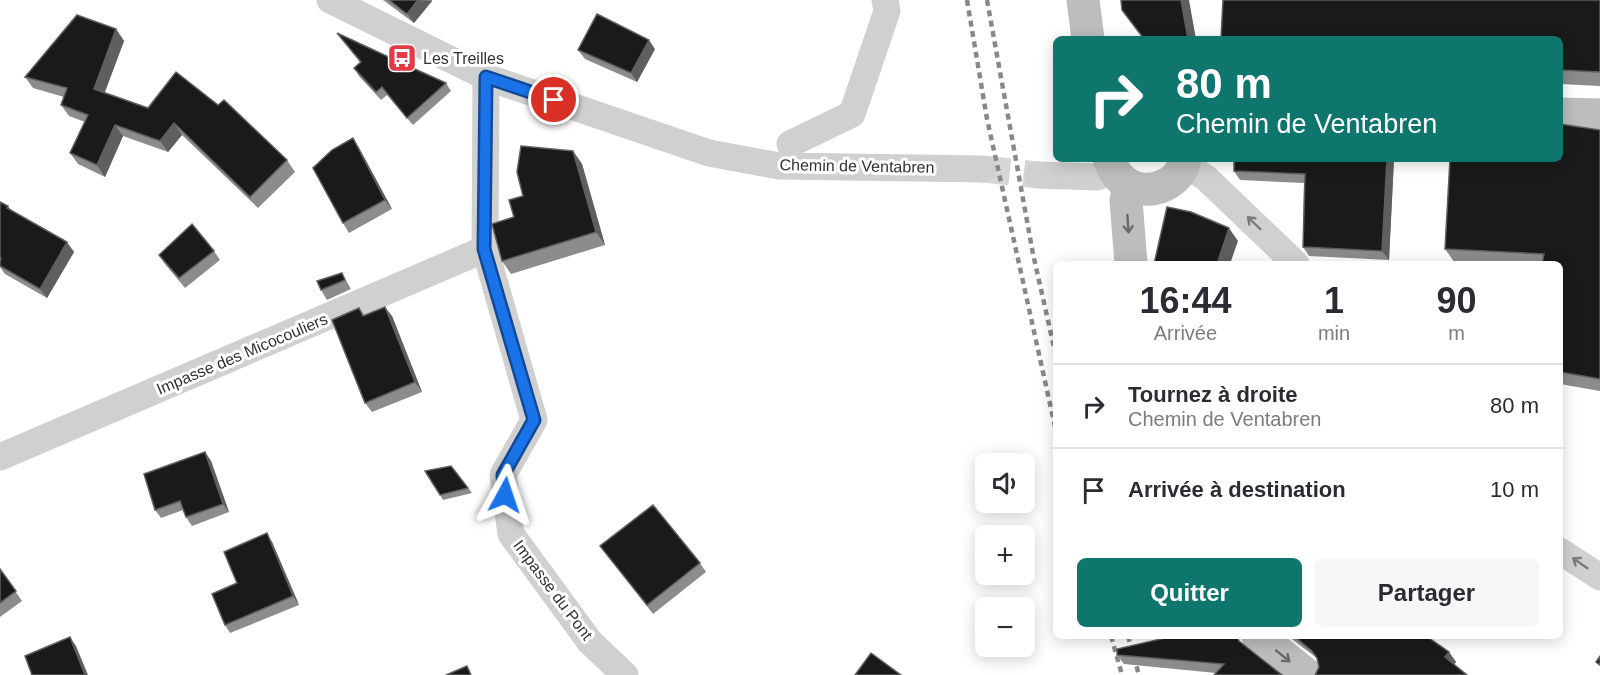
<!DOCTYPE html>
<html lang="fr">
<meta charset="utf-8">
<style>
body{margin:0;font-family:Arial,sans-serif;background:#f7f7f7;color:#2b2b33;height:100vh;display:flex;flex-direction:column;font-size:22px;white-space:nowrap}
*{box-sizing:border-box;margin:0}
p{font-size:20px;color:#7c7c81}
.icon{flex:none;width:33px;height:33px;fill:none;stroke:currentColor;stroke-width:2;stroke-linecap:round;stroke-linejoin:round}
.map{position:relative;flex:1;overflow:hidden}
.sheet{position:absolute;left:1053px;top:261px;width:510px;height:378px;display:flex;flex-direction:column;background:#fff;border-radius:9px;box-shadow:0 3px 15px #0003}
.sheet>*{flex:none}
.banner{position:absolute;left:1053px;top:36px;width:510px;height:126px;border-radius:9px;box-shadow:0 3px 15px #0003;background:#0f766e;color:#fff;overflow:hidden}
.controls{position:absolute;left:975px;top:453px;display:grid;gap:12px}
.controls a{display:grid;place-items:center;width:60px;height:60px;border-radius:9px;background:#fff;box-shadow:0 3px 15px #0003;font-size:30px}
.pin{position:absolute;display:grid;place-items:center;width:51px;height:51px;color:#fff;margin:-26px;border:3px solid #fff;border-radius:50%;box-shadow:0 2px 6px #0007}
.me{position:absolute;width:66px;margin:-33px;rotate:5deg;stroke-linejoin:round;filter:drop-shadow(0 0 4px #0008)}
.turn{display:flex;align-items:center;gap:21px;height:126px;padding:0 24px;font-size:27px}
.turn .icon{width:78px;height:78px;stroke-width:2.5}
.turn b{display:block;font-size:42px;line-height:51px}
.eta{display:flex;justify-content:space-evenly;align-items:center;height:102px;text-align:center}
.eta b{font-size:36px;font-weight:600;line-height:42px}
.action{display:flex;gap:12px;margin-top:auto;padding:12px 24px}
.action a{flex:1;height:69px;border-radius:9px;background:#0f766e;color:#fff;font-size:24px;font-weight:600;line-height:69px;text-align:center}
.action a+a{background:#f7f7f7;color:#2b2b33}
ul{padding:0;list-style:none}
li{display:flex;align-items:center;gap:18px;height:84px;padding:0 24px;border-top:2px solid #e1e1e2}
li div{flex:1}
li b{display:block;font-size:22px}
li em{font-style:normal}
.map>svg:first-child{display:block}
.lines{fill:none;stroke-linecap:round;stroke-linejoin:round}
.street-tunnel{stroke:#d6d6d6;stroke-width:27;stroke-dasharray:27 14;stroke-linecap:butt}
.street{stroke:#d0d0d0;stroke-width:27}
.secondary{stroke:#bdbdbd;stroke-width:33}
.rail{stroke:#888;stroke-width:4.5;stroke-dasharray:6 4.5;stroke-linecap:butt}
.wall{fill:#8c8c8c}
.shaded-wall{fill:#5f5f5f}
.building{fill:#1a1a1a;stroke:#5f5f5f;stroke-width:1.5}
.oneway{stroke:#7a7a7a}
.oneway2{stroke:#6a6a6a}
.route-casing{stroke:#114b97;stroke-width:15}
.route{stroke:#1a73e8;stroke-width:10}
.labels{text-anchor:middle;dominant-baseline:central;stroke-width:6;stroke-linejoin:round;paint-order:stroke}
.poi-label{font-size:16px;fill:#333;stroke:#fff;text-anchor:start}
.street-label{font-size:16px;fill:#333;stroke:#fff}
</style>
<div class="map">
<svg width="1600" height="675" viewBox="0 0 1600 675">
<rect width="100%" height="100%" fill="#fff"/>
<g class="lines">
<!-- street-tunnel -->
<polyline class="street-tunnel" points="983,169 1038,175"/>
<!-- street -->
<g class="street">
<polyline points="330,0 486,77 709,153 779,166 983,169"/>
<polyline points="486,77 485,249 534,420 503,475 511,534 590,642 625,675"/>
<polyline points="790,144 852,114 887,11 885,0"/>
<polyline points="1185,164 1206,178 1296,264"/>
<polyline points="1038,175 1097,177 1114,171"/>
<polyline points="0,457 485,249"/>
<polyline points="1560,551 1600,577"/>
</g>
<!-- secondary -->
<g class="secondary">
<polyline points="1083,0 1088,39"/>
<polyline points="1560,114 1600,115"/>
<path d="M1109,159C1112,166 1115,174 1121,179C1142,199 1180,188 1185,159"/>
<polyline points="1129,185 1126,200 1131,264"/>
<polyline points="1258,636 1307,675"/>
</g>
<!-- rail -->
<g class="rail">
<polyline points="967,0 987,119 1056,431"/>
<polyline points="987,0 1033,254 1056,356"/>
<polyline points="1111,636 1122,675"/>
<polyline points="1128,636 1139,675"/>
</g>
</g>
<!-- wall -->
<g class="wall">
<polygon points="383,0 432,0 432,1 414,23"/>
<polygon points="1600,0 1600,86 1560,84 1560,39"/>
<polygon points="116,29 124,41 104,93 287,160 295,172 258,208 182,135 168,152 123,136 105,177 78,164 70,153 85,122 69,116 61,105 64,97 33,88 25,77"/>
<polygon points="337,33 446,83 451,91 413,125 387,95 381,100 359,76 354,68 360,62"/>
<polygon points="655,49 637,82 585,59 578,50"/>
<polygon points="1600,130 1600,391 1560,384 1560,264 1478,264 1455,263 1445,249"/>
<polygon points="353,138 359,148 392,209 349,233 343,223"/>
<polygon points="573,151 582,164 605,245 511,274 502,261 514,217 523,196"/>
<polygon points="1394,159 1389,260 1309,256 1303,247 1304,183 1240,180 1234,171"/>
<polygon points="0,202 8,206 11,210 74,252 47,298 5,274 0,267"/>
<polygon points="214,251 220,260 185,288 165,264 159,255"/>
<polygon points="342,273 351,289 327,300 321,290"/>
<polygon points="359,308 364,315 392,316 422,392 372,412 365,403"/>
<polygon points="205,452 211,461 229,512 192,526 186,517 183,510 161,518 155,510"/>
<polygon points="451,466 472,493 443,500 440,495"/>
<polygon points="272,542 299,605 230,633 225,625 237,583"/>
<polygon points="600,546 700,563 706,572 653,614"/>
<polygon points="0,569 22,601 0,617"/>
<polygon points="1288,636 1426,636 1449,652 1456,662 1454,664 1319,667 1318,659"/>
<polygon points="1240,642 1282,675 1216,673 1124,664 1117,655"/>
</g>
<!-- shaded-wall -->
<g class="shaded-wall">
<polygon points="418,0 432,1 414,23 407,14"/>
<polygon points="1181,0 1189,0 1196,39 1188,39"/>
<polygon points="116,29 124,41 102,100 94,89"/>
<polygon points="649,40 655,49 637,82 631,73"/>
<polygon points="174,123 182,135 168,152 160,141"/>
<polygon points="115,125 123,136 105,177 97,165"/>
<polygon points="353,138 359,148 392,209 385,200"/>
<polygon points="573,151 582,164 605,245 596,232"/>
<polygon points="1387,159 1394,159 1389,260 1382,251"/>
<polygon points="1229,228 1238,241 1230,264 1217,264"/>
<polygon points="67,242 74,252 47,298 40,289"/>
<polygon points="385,307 392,316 422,392 415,382"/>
<polygon points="205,452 211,461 229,512 223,504"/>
<polygon points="267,533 272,542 299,605 293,596"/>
<polygon points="70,637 76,646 88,675 85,675"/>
<polygon points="1449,652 1456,662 1452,667 1445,657"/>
</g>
<!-- building -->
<g class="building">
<polygon points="389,0 418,0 407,14"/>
<polygon points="1121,0 1181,0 1188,39 1144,39 1122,10"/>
<polygon points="1223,0 1600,0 1600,72 1560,70 1560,39 1221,39"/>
<polygon points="597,14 649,40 631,73 578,50"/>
<polygon points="77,15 116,29 94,89 148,108 176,72 218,105 224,100 287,160 250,197 174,123 160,141 115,125 97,165 70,153 88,115 61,105 67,88 25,77"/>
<polygon points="337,33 395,60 446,83 407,118 382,87 376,92 354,68 361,62"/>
<polygon points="1560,124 1600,130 1600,379 1560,372 1560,264 1542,264 1544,254 1445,249 1450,159 1560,159"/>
<polygon points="353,138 385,200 343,223 313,168 332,150"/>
<polygon points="521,146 573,151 596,232 502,261 492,224 514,217 509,200 523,196 517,172"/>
<polygon points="1234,159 1387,159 1382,251 1303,247 1305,174 1234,171"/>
<polygon points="0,202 8,206 7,208 67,242 40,289 0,266 0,262 1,258 0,257"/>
<polygon points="1167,207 1191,212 1229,228 1217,264 1154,264"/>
<polygon points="192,224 214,251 179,278 159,255"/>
<polygon points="342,273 345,280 321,290 317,281"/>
<polygon points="385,307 415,382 365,403 332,320 359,308 363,316"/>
<polygon points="205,452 223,504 186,517 180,501 155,510 144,474"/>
<polygon points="451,466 468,488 440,495 425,471"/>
<polygon points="653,505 700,563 647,605 600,546"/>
<polygon points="267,533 293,596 225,625 212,594 237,583 224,552"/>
<polygon points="0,569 16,591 0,603"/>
<polygon points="1174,636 1236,636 1239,641 1282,675 1214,675 1224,664 1117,655 1117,649"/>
<polygon points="1294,636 1426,636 1449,652 1445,657 1467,675 1315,675 1319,667 1317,658 1312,651"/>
<polygon points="70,637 85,675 32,675 25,656"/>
<polygon points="871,653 901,675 855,675"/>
<polygon points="1600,656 1600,665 1596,662"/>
<polygon points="467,666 471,675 446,675"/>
</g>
<!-- one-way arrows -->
<defs><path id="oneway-shaft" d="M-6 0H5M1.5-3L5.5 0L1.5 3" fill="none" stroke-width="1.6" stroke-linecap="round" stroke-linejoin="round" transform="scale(1.5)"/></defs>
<g class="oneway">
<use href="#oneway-shaft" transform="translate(1254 223) rotate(-136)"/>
<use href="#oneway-shaft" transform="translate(1580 563) rotate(-145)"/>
</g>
<g class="oneway2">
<use href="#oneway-shaft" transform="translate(1128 224) rotate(86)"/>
<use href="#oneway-shaft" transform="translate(1283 656) rotate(39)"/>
</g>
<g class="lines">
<!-- route casing -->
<g class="route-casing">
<polyline id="route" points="505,495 503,475 534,420 484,249 486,77 554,100"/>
</g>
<!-- route -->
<use href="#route" class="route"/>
</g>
<!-- icons -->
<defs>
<g id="bus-square" transform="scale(1.5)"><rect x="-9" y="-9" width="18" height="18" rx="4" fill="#e63946" stroke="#fff"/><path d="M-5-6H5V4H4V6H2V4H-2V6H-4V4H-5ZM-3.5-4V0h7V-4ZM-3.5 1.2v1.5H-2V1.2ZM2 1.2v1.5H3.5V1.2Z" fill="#fff"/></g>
</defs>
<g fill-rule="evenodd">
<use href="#bus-square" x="402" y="58"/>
</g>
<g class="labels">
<!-- poi labels -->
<g class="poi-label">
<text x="423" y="58">Les Treilles</text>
</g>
<!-- street labels -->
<g class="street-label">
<text transform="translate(857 166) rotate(1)">Chemin de Ventabren</text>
<text transform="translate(242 354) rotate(-23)">Impasse des Micocouliers</text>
<text transform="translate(553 590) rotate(53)">Impasse du Pont</text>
</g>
</g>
</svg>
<div class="controls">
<a><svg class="icon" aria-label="sound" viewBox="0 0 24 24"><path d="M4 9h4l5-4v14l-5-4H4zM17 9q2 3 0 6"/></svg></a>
<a>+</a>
<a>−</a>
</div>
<div class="pin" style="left:554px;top:100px;background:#d93025"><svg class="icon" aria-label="arrive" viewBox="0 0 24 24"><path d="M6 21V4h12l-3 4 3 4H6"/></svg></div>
<svg class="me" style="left:505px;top:495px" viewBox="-20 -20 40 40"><path d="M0-17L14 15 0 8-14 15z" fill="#1a73e8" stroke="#fff" stroke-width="4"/></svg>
<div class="banner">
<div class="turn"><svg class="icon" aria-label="right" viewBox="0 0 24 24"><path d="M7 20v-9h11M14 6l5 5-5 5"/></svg><div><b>80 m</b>Chemin de Ventabren</div></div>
</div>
<section class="sheet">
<div class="eta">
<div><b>16:44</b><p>Arrivée</p></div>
<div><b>1</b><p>min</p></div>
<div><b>90</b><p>m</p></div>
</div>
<ul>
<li><svg class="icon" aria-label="right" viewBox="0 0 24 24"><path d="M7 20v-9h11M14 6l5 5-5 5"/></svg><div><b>Tournez à droite</b><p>Chemin de Ventabren</p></div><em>80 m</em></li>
<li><svg class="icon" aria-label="arrive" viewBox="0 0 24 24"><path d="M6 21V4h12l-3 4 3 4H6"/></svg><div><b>Arrivée à destination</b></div><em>10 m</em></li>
</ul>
<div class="action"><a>Quitter</a><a>Partager</a></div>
</section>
</div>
